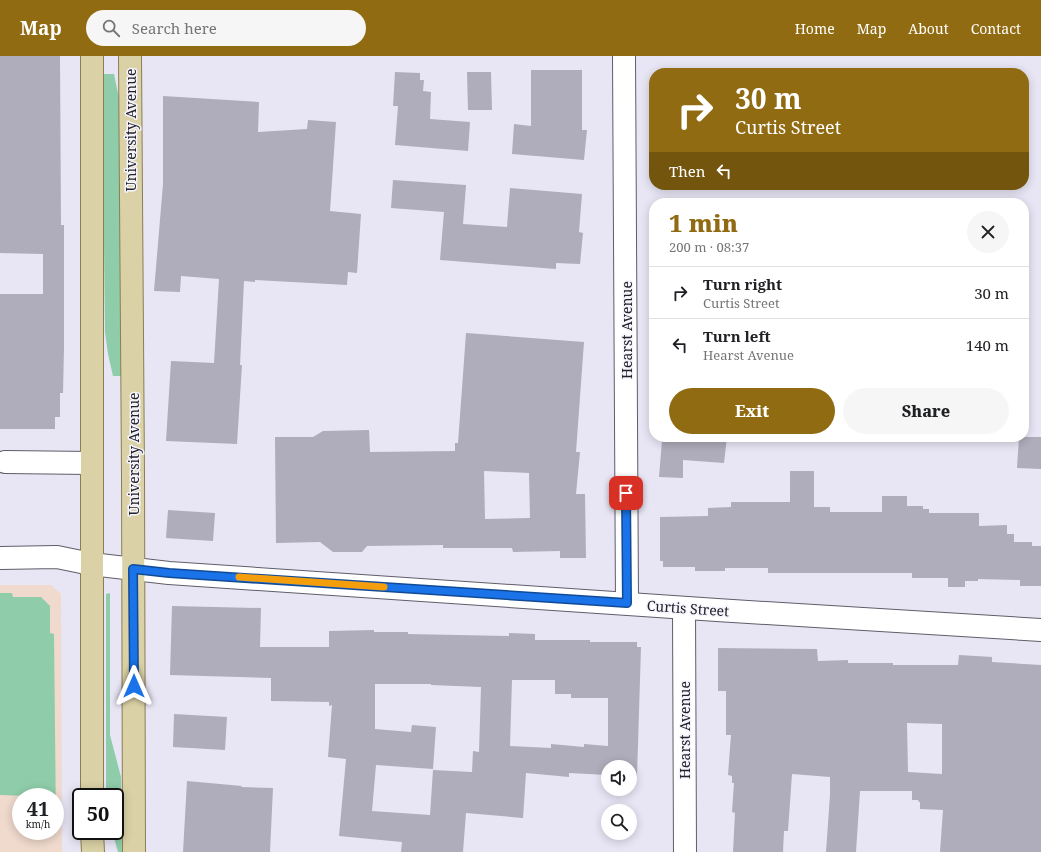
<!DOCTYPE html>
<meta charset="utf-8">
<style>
body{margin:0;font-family:"Noto Serif",serif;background:#f6f6f6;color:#202124;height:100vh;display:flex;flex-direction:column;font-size:15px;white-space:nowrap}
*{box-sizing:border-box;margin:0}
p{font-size:13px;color:#757577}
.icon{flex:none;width:22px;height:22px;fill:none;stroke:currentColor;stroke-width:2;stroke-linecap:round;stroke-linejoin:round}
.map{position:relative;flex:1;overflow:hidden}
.sheet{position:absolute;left:649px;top:142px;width:380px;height:244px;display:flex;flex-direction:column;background:#fff;border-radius:16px;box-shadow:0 2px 10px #0003}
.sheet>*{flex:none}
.hud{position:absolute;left:649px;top:12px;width:380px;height:122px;border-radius:16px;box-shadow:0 2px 10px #0003;background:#916b12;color:#fff;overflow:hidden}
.tools{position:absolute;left:601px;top:704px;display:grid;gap:8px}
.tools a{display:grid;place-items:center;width:36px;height:36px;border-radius:50%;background:#fff;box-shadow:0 2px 10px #0003;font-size:20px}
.speed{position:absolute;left:12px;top:732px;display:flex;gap:8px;font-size:20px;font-weight:700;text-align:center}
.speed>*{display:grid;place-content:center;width:52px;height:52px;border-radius:50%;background:#fff;box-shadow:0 2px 10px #0003;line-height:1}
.speed small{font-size:10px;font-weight:400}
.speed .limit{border:2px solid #111;border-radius:6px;background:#fff;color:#111}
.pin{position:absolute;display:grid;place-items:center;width:34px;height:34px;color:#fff;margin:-17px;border-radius:8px;box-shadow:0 2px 6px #0006}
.me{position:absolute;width:44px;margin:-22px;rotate:0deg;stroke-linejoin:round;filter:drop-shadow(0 0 3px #0008)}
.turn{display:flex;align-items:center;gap:14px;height:84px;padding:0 20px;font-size:18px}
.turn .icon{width:52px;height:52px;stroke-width:2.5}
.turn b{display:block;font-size:28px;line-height:34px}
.then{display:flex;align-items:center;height:38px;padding:0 20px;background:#0003;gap:8px;font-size:15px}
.round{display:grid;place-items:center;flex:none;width:42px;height:42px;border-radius:21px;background:#f6f6f6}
.head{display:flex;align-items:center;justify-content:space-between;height:68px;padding:0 20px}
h1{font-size:24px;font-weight:800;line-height:30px;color:#916b12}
.button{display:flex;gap:8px;margin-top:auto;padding:8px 20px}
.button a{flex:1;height:46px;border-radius:24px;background:#916b12;color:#fff;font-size:16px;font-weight:800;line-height:46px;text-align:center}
.button a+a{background:#f6f6f6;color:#202124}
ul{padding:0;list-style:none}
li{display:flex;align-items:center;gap:12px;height:52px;padding:0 20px;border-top:1px solid #e0e0e0}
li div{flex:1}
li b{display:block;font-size:15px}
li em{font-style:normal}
header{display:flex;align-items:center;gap:24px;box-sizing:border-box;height:56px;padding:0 20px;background:#916b12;color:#fff}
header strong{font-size:19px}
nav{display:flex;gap:22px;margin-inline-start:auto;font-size:14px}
.search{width:280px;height:36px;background:#f6f6f6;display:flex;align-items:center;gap:10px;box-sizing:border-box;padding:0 14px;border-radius:22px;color:#757577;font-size:15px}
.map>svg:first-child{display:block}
.education{fill:#f0d9cd;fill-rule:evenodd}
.green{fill:#8fcca9}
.building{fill:#afacbb;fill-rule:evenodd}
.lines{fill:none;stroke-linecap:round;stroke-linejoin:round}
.minor-casing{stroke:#5f5d6a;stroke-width:24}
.major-casing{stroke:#8a7f53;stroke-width:24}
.minor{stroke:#fff;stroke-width:22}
.major{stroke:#dad1a6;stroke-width:22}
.route-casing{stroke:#114b97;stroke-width:10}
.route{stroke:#1a73e8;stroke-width:7}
.slow{stroke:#f59e0b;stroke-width:7}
.labels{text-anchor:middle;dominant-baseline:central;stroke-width:3;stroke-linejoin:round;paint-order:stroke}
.street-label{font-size:14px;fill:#222127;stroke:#f5f4fd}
</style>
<header>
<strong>Map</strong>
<div class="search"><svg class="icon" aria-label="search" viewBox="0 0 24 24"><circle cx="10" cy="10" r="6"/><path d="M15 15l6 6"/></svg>Search here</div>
<nav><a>Home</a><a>Map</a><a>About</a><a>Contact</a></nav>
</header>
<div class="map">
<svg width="1041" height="796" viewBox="0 0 1041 796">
<rect width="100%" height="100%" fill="#e8e6f5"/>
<!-- education -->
<path class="education" d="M0,529H51L61,538L62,796H0ZM21,741H55V775H21Z"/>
<!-- green -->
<g class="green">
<polygon points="102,18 114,18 120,47 121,320 113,320 108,298 105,276"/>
<polygon points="0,537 12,537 13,541 41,541 50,550 50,577 54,578 56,768 55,771 55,741 0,739"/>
<polygon points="110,537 110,679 121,721 122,796 118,796 112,775 115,775 115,741 106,741 106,538"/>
</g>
<!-- building -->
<g class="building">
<polygon points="0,0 60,0 61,169 64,169 64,292 63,337 60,337 60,361 55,361 55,373 0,373 0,238 43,238 43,198 0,197"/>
<polygon points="531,14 582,14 582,74 587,74 584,104 512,98 514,68 531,70"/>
<polygon points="395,16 420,17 420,24 424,24 423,35 431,36 430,63 470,66 468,95 395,89 398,50 393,50"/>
<polygon points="467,16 491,16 492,54 468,54"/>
<polygon points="163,40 259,46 258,76 307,73 308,64 336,66 330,155 361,158 357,217 348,216 347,229 255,224 255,226 244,225 240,309 242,309 237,388 166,385 171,305 214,307 219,223 181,220 180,236 154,235 163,128"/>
<polygon points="393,124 466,129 463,168 507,171 510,132 582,138 579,176 583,177 580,208 556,207 556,213 440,204 444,156 391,152"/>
<path d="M466,277L584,286L576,396H580L576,438H585L586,502H560V495L513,496L512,492H443V489L367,490L362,496H333L320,486L276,487L275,381H313L323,375L369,374L370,396L455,395V387H458ZM484,415L529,417L530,462L485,463Z"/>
<polygon points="669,381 727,381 724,407 683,404 683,422 659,421 662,384 669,385"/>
<polygon points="1019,381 1041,381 1041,413 1017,412"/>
<polygon points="790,415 814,415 814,451 830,451 830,456 882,456 882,440 907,440 907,450 923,450 923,453 929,453 929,457 979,457 979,470 1007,469 1007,478 1014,478 1014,486 1032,486 1032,490 1041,490 1041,530 1020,530 1020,524 978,523 978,525 965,525 965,531 948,531 948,522 912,522 912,517 768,517 768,512 725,512 725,515 695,515 695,511 663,511 663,505 660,505 660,461 708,460 708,452 731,451 731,446 790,446"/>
<polygon points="168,454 215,457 213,485 166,482"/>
<path d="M172,550L261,552L260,591H329V575L374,574V576H408V578L457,579L509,580V577L535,578V584H590V586H637V591H641L637,721L630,720V711H608V719L569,717V721L526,717L523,762L466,757L463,796H401L402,786L339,780L346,703L328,701L332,649L329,650V646L271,645V622L170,619ZM512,624H555V638H571V642H608V690L584,688V691L551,688V692L510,690ZM375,628H431V629L481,631L479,696L473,695L472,716L433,714L430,759L372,755L376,709L433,713L436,671L412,669L411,676L375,673Z"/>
<path d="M718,592L817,593L818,605L848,604V607H893V609H958L959,599L992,601V606L1041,609V796H940L943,754L920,753V746H919L918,744H912V735H860L856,796H826L830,739V721L792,718L788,775H784L783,796H733L735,757L732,756L734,727H732V720L728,719L731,679H726V635H718ZM907,667L942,668V718L908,716Z"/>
<polygon points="174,658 227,661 225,694 173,691"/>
<polygon points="187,725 242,730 241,731 273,732 270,796 183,796"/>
</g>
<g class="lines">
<!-- minor casing -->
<g class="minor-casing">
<g id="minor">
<polyline points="624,0 627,547"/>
<polyline points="5,406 91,407"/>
<polyline points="0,502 57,501 91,508 169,517 717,554 1041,574"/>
<polyline points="684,552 685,796"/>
</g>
</g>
<!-- major casing -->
<g class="major-casing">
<g id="major">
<polyline points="92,0 92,741"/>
<polyline points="130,0 133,418 134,796"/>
<polyline points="92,775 93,796"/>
</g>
</g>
<!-- minor -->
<use href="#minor" class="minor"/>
<!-- major -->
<use href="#major" class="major"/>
</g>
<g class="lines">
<!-- route casing -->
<g class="route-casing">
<polyline id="route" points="134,630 133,513 169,517 627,547 626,437"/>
</g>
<!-- route -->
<use href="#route" class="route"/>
<!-- slow -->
<polyline class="slow" points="239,521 384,531"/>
</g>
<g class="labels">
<!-- street labels -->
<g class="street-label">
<text transform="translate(130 74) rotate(-90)">University Avenue</text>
<text transform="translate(626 274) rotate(-90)">Hearst Avenue</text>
<text transform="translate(133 398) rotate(-90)">University Avenue</text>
<text transform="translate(688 552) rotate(4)">Curtis Street</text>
<text transform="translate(684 674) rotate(-90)">Hearst Avenue</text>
</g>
</g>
</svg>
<div class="tools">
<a><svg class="icon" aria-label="sound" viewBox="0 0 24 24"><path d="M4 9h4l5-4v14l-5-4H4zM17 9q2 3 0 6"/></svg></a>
<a><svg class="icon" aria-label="search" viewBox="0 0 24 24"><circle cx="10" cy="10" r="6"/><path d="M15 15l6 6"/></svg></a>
</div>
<div class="speed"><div>41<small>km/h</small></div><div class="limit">50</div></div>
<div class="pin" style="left:626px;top:437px;background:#d93025"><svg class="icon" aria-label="arrive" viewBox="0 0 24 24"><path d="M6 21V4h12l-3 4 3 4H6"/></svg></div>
<svg class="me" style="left:134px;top:630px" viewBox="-20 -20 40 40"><path d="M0-17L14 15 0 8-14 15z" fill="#1a73e8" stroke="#fff" stroke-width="4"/></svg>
<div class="hud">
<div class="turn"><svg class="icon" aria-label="right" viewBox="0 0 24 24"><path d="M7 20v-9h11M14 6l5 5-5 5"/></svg><div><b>30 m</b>Curtis Street</div></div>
<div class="then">Then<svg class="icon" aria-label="left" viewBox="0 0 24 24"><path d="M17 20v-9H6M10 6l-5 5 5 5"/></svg></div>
</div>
<section class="sheet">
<div class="head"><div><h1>1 min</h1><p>200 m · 08:37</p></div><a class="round"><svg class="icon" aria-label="close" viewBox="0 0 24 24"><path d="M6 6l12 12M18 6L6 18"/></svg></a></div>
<ul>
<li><svg class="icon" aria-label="right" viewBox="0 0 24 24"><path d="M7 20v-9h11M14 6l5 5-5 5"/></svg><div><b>Turn right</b><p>Curtis Street</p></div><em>30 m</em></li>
<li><svg class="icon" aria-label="left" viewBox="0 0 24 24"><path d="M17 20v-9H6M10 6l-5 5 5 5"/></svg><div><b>Turn left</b><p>Hearst Avenue</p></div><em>140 m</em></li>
</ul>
<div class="button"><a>Exit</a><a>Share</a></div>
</section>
</div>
